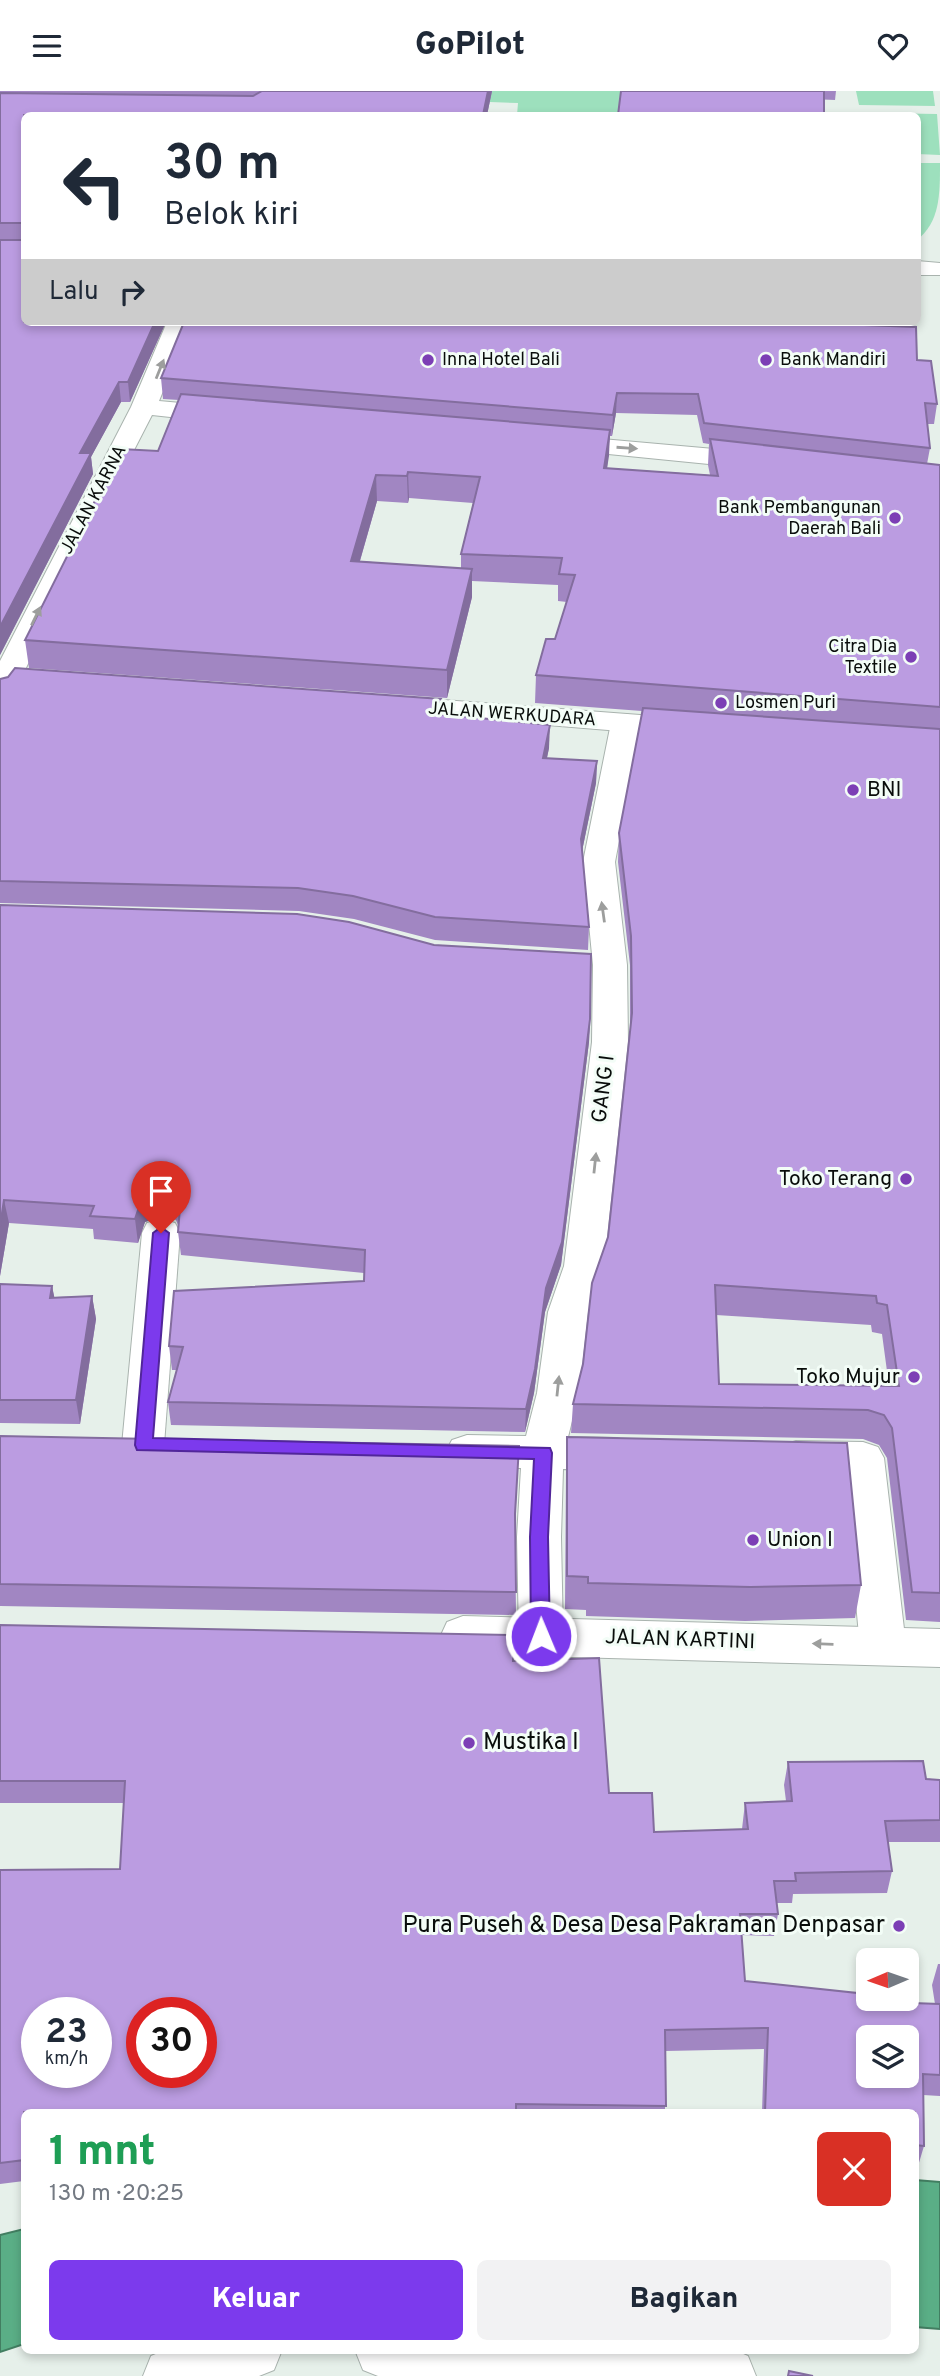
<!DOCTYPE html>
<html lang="id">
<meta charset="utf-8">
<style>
body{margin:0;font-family:Overpass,sans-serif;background:#f2f2f3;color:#1f2937;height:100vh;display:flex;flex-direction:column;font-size:26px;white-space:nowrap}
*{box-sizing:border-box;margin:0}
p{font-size:23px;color:#747a83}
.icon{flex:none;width:38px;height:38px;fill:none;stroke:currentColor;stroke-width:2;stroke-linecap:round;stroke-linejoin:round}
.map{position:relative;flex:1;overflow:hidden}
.side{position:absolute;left:21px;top:2018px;width:898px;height:245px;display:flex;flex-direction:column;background:#fff;border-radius:10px;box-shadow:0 4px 10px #0003}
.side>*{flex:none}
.top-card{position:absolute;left:21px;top:21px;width:900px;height:214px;border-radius:10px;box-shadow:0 4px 10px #0003;background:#fff;color:#1f2937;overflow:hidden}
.needle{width:46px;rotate:268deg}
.fabs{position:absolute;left:856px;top:1857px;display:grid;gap:14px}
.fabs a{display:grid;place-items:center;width:63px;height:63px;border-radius:10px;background:#fff;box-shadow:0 4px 10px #0003;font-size:35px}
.speed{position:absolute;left:21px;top:1906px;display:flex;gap:14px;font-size:35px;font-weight:700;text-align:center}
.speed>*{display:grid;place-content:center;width:91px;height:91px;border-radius:50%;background:#fff;box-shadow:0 4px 10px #0003;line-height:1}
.speed small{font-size:18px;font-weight:400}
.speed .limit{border:10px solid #d22;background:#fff;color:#111}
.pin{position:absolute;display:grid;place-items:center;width:60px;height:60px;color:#fff;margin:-72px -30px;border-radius:50% 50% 50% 0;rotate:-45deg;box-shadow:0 0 7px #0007}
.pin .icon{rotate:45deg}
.me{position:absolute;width:77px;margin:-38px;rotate:359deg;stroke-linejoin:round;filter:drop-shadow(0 0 5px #0008)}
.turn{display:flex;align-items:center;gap:24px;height:147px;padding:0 28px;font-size:32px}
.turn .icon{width:91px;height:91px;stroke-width:2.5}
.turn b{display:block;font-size:49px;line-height:60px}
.then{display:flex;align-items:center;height:66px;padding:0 28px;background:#0003;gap:14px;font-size:26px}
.round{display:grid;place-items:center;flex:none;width:74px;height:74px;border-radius:10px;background:#f2f2f3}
.headline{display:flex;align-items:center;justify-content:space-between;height:119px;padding:0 28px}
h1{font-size:42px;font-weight:800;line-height:52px;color:#1e9e55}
.button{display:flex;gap:14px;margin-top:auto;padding:14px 28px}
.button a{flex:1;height:80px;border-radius:10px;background:#7c3aed;color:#fff;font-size:28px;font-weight:800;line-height:80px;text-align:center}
.button a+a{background:#f2f2f3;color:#1f2937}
header{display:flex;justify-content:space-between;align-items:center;height:91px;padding:0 28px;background:#fff;font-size:32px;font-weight:800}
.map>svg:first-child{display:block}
.green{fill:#9de0bd}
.water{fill:#5aae86;stroke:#427e61;stroke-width:2}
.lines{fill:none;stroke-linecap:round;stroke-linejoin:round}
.street-casing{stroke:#a9b3ae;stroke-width:2}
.secondary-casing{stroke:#a9b3ae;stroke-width:2}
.primary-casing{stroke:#a9b3ae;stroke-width:2}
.street{fill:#fff;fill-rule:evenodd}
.secondary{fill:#fff;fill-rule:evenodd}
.primary{fill:#fff;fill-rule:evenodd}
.wall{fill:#a186c2;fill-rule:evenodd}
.shaded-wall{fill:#836d9e}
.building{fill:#bb9ce1;stroke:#836d9e;stroke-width:2;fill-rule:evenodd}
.oneway{fill:#9d9e9d}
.route{fill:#7c3aed;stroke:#51269a;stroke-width:2}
.poi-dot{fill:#7c3fb5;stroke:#f3fdf7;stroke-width:2.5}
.labels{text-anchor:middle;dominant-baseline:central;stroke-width:6;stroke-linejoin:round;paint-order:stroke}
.far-poi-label{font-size:18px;fill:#090d0b;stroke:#f3fdf7;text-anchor:start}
.far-street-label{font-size:18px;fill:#090d0b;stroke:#f3fdf7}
.poi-label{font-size:21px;fill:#090d0b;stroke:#f3fdf7;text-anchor:start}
.street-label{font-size:21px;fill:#090d0b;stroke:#f3fdf7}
.near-poi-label{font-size:24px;fill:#090d0b;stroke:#f3fdf7;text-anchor:start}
</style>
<header><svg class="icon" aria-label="menu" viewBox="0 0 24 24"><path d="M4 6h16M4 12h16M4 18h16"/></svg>GoPilot<svg class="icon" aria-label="heart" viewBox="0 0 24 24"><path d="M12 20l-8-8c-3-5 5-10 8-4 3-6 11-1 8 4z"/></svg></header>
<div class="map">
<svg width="940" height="2285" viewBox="0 0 940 2285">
<rect width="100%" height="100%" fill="#e6f0ea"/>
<!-- green -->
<g class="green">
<polygon points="400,0 652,0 620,24 517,24 518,12 490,11 395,24"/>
<polygon points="856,0 933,0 935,15 859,14"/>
<polygon points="878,22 937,23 940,64 917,63 917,24 864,24"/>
<path d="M917,72H940C940,103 940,131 917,149Z"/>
</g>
<!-- water -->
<g class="water">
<polygon points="915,2089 940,2091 940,2238 915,2236"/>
<polygon points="24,2138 24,2253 0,2261 0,2144"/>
</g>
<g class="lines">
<!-- street casing -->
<g class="street-casing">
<g id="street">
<polygon points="167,231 191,231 159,310 225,316 234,319 238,324 234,329 225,332 152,324 75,474 15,600 11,606 0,609 0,570 131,316"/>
<polygon points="557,344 759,362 768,364 772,370 768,376 759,378 548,357 544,352 548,347"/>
<polygon points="626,623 637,626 641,632 615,771 627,874 628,951 604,1175 588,1221 579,1302 568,1346 617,1347 632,1352 638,1363 632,1374 617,1379 563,1378 561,1446 563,1545 557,1558 541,1564 525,1558 519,1545 517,1446 521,1377 467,1376 452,1371 446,1360 452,1349 467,1344 526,1345 537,1302 548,1221 564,1175 592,951 593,874 583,771 611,632 615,626"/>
<polygon points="161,1128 175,1132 180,1142 164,1354 158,1365 143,1370 128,1365 122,1354 142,1142 147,1132"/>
<polygon points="796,1350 863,1351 878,1356 884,1367 906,1555 899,1568 883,1574 867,1568 860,1555 844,1383 796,1382 781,1377 775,1366 781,1355"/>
<polygon points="165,2259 282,2259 274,2279 259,2285 143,2285 151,2265"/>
<polygon points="355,2259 734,2259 748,2265 756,2285 378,2285 363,2279"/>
</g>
</g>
<!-- secondary casing -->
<g class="secondary-casing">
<g id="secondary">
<polygon points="390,605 693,628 704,631 708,637 704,643 693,646 379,620 375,614 379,608"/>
<polygon points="463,1525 940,1538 940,1576 463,1563 447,1557 441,1544 447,1531"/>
</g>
</g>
<!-- primary casing -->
<g class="primary-casing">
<polygon id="primary" points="917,170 940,172 940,184 917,184"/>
</g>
<!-- street -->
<use href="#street" class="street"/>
<!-- secondary -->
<use href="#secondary" class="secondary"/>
<!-- primary -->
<use href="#primary" class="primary"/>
</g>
<!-- wall -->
<g class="wall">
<polygon points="0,0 492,0 487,24 24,24 166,231 130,311 121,311 91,366 93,383 0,564"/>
<polygon points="621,0 836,0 835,9"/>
<path d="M839,233L917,269L937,313L934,333H927L930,357L927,373L940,374V1531L906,1529L887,1367L879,1354L863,1348L571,1342L573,1313L583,1273L608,1146L630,940V874L618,771L619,742L642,620L535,612L536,584L555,548L567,511L558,510V494L472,490V506L447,607L29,577L25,549L158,360L179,309L163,308L161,287ZM616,322L697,324L703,352L709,353L708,374L710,384L607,377L610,345H612ZM409,407L473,412L461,463V478L360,470L377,410L408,412ZM716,1224L871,1234L872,1241L882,1243L889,1295L719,1293Z"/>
<polygon points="0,588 442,623 549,657 547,667 597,670 596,692 582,760 589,836 588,859 435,849 354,828 299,820 0,812"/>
<polygon points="0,814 590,928 589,951 561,1174 545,1221 534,1302 525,1341 171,1334 168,1311 177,1279 172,1279 169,1255 364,1190 364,1182 181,1164 178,1141 178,1134 176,1129 162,1125 145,1131 138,1152 94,1148 93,1138 9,1132 0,1185"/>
<polygon points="0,1193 52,1195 54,1206 92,1205 96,1228 80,1333 0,1332"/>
<polygon points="0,1345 519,1355 515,1434 516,1524 0,1515"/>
<polygon points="567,1346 861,1494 855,1527 745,1530 586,1525 586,1519 565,1518 566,1380"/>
<polygon points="0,1534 514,1570 609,1702 654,1741 742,1738 745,1712 786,1710 784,1694 788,1671 940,1689 940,1751 888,1751 892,1780 887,1802 793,1803 792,1812 777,1812 778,1823 774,1845 741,1844 745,1890 857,1910 935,1913 932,1894 938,1873 940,1873 940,2005 923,2004 924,2055 918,2075 915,2075 915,2021 762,2021 764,1958 665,1960 665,2021 24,2021 24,2090 0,2093 0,1779 120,1778 124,1712 0,1712"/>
</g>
<!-- shaded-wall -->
<g class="shaded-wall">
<polygon points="488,0 492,0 487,24 483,24"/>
<polygon points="155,231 166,231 130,311 128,291"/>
<polygon points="119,291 121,311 91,366 93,383 0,564 0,536 80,362"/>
<polygon points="617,302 616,322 612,345 613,324"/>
<polygon points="610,339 609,365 603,403 604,377"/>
<polygon points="408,381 409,407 408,412 407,385"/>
<polygon points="376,384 377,410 352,497 351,470"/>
<polygon points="472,478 472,506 447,607 447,579"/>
<polygon points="441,608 442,630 438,623"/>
<polygon points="550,634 549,657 542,689 543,667"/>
<polygon points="597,670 596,692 580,770 581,748"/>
<polygon points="590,928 589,951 561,1174 545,1221 534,1302 525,1341 526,1318"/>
<polygon points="159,1102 162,1125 145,1131 138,1152 135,1128 142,1107"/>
<polygon points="4,1109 9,1132 0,1185 0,1135"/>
<polygon points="52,1195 57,1219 50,1207"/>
<polygon points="92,1205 96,1228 80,1333 76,1309"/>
</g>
<!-- building -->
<g class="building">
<polygon points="262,0 488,0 483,24 24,24 24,231 155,231 128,291 119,291 80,362 91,362 0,536 0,149 23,149 23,132 0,132 0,2 253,5"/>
<polygon points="621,0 824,0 824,24 618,24"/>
<polygon points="184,231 839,231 839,233 916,236 917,269 931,270 937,313 925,312 930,357 704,332 698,303 617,302 613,324 161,287"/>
<polygon points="181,303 610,339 604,377 718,385 710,348 940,374 940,616 536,584 546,548 555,548 575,484 559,483 562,467 461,463 480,386 408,381 407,385 376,384 351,470 472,478 447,579 25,549 121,358 158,360"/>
<polygon points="15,577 441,608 438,623 550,634 543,667 597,670 581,748 589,836 435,826 353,805 298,797 0,790 0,588 8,586"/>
<path d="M643,617L940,638V1502L912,1501L892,1337L884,1324L868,1319L573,1313L583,1273L592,1192L608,1146L632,922L631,845L619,742ZM715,1194L876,1205L877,1212L887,1214L899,1295L719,1293Z"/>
<polygon points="0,814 297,823 349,831 434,854 591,863 590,928 562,1151 546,1197 535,1278 526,1318 168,1311 183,1256 169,1255 174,1200 364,1190 365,1159 178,1141 180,1117 173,1106 159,1102 142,1107 135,1128 90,1125 94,1115 4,1109 0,1135"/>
<polygon points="0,1193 52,1195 50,1207 92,1205 76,1309 0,1309"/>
<polygon points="0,1345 519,1355 515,1423 516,1501 0,1493"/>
<polygon points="567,1346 847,1352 861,1494 750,1496 588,1492 588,1486 567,1485"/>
<path d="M0,1534L514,1544L513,1570L599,1567L609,1702H652L654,1741L748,1738L745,1712L792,1710L788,1671L923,1670L926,1688L940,1689V1729L885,1730L892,1780L795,1782L796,1790H774L778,1823H740L745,1890L857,1902V1910L940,1913V1984L923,1983L924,2055L915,2054V2021H765L768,1937L665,1939L666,2015L516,2013V2021H24V2069L0,2072V1779L120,1778L125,1690H0ZM37,1922H96V1981H37ZM142,1922H201V1981H142ZM868,1946H906V1984H868Z"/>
<polygon points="789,2280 813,2285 788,2285"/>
</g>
<!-- one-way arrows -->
<defs><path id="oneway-solid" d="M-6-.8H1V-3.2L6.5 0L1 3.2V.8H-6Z" transform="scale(1.75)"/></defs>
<g class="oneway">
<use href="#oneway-solid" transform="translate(160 278) rotate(-68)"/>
<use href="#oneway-solid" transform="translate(627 357) rotate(4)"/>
<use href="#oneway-solid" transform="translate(36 525) rotate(-64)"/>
<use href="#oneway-solid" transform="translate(603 821) rotate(-98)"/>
<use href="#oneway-solid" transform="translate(595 1072) rotate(-84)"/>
<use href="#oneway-solid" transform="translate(558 1295) rotate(-84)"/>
<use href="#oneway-solid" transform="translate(823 1553) rotate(-178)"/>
</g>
<!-- route -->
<polygon class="route" points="161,1136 169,1142 153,1347 550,1357 552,1362 548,1446 550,1545 547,1550 541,1553 531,1545 530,1446 534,1368 137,1359 135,1354 153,1142"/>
<!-- markers -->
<g class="poi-dot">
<circle cx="428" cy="269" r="7"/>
<circle cx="766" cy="269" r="7"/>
<circle cx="895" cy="427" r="7"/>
<circle cx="911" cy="566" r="7"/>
<circle cx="721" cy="612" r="7"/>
<circle cx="853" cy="699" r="7"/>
<circle cx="906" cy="1088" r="7"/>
<circle cx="914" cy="1286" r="7"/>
<circle cx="753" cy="1449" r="7"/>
<circle cx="469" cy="1652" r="7"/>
<circle cx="899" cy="1835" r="7"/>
</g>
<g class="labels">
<!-- far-poi labels -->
<g class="far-poi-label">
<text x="442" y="269">Inna Hotel Bali</text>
<text x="780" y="269">Bank Mandiri</text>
<text x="881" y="417" text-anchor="end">Bank Pembangunan<tspan x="881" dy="21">Daerah Bali</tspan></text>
<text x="897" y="556" text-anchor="end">Citra Dia<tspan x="897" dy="21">Textile</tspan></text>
<text x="735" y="612">Losmen Puri</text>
</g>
<!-- far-street labels -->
<g class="far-street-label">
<text transform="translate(94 409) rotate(-62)">JALAN KARNA</text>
<text transform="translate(512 624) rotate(4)">JALAN WERKUDARA</text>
</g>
<!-- poi labels -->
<g class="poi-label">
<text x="867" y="699">BNI</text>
<text x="892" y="1088" text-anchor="end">Toko Terang</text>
<text x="900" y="1286" text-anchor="end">Toko Mujur</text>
<text x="767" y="1449">Union I</text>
</g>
<!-- street labels -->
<g class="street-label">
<text transform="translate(604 998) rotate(-83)">GANG I</text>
<text transform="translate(680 1549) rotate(2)">JALAN KARTINI</text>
</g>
<!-- near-poi labels -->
<g class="near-poi-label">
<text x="483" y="1652">Mustika I</text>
<text x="885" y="1835" text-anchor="end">Pura Puseh &amp; Desa Desa Pakraman Denpasar</text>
</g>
</g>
</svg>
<div class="fabs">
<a><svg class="needle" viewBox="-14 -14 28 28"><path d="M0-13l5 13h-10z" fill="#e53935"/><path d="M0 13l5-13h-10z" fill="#747a83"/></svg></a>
<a><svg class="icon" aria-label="layers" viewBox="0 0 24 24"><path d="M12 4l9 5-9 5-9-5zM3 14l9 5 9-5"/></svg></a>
</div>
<div class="speed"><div>23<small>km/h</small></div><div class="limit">30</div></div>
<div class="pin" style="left:161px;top:1142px;background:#d93025"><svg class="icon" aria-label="arrive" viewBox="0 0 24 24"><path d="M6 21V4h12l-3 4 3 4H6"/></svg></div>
<svg class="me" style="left:541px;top:1545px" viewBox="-20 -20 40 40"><circle r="17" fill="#7c3aed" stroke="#fff" stroke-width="3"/><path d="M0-11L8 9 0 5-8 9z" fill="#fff"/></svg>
<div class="top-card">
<div class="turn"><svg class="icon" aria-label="left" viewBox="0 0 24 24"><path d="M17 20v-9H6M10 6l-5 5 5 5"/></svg><div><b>30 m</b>Belok kiri</div></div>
<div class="then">Lalu<svg class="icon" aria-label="right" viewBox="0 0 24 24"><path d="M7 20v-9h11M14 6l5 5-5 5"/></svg></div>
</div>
<section class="side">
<div class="headline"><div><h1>1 mnt</h1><p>130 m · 20:25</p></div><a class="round" style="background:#d93025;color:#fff"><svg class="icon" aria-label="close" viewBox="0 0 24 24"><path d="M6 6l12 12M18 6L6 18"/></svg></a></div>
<div class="button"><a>Keluar</a><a>Bagikan</a></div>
</section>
</div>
